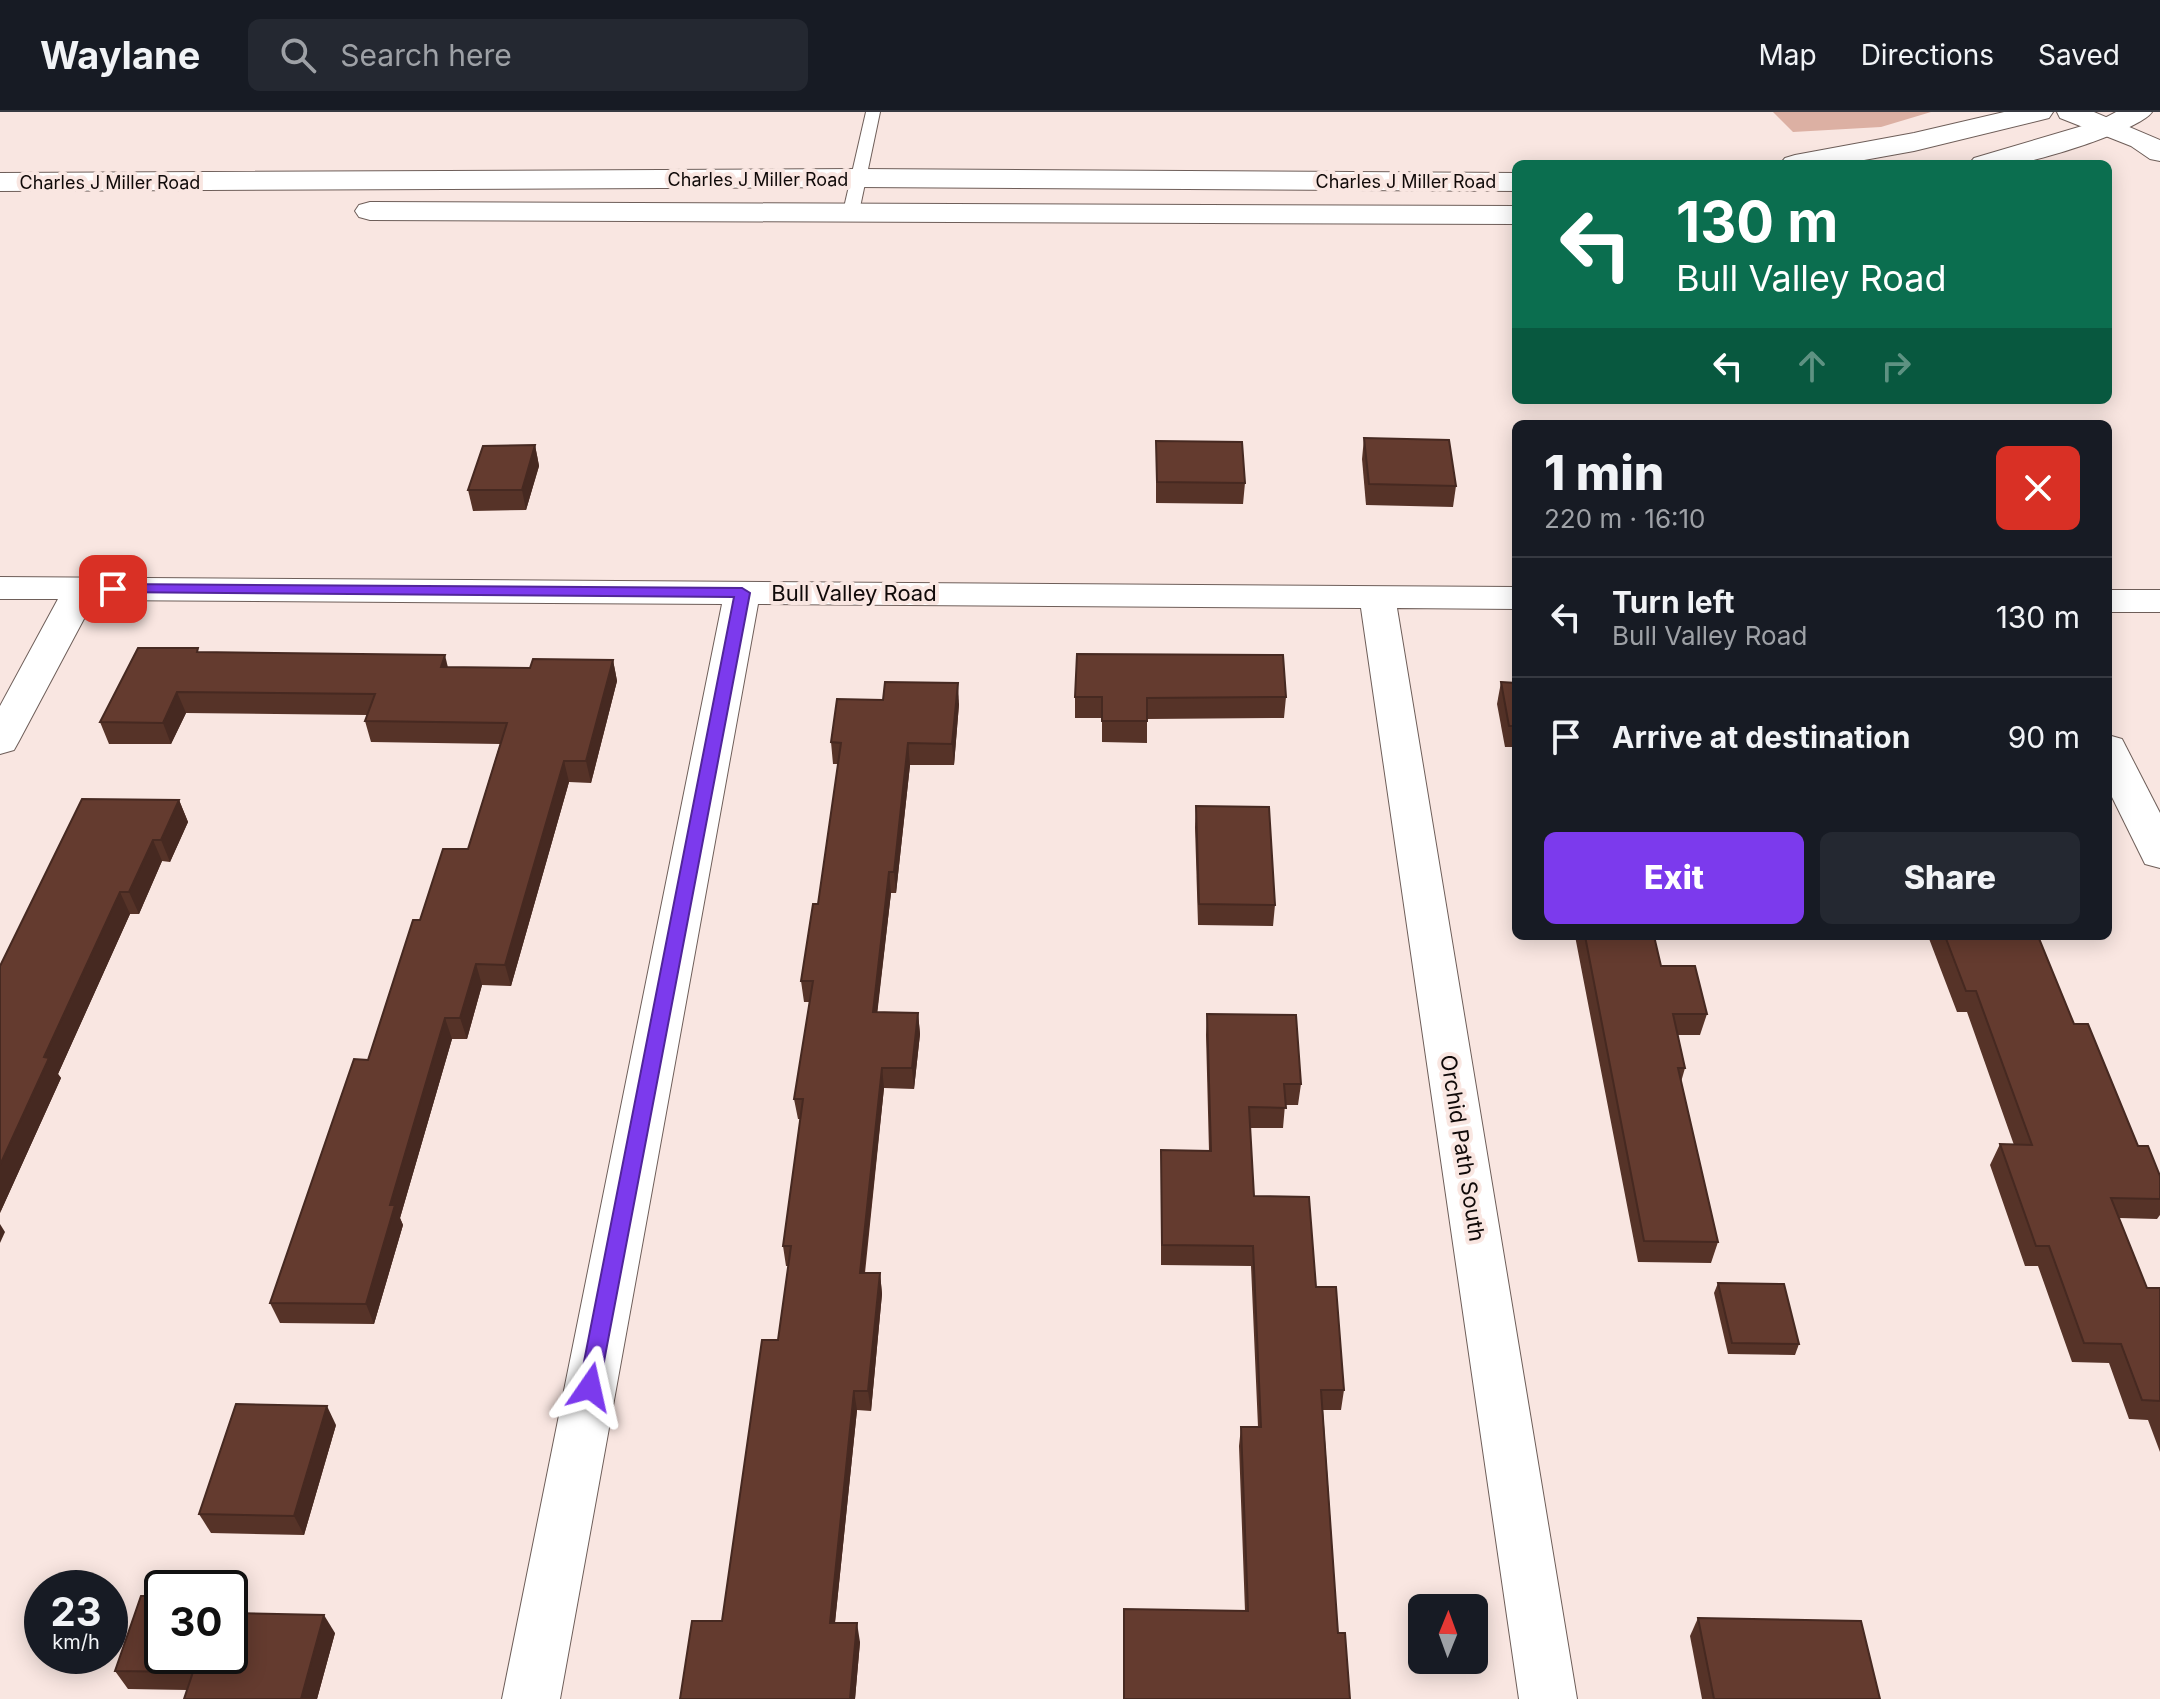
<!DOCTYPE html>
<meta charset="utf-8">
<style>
body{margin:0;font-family:Inter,sans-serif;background:#242831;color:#f1f3f6;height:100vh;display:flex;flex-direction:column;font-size:30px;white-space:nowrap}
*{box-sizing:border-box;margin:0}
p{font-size:26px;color:#9ea1a6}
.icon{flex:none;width:44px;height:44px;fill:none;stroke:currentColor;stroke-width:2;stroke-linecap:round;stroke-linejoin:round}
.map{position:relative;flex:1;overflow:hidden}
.drawer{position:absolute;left:1512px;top:308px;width:600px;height:520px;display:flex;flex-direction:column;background:#171b24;border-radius:12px;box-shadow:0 4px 20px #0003}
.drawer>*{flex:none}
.top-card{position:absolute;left:1512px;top:48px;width:600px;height:244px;border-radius:12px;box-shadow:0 4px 20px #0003;background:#0b6e4f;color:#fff;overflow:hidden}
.needle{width:52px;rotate:1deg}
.controls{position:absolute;left:1408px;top:1482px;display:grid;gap:16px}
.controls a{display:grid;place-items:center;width:80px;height:80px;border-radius:12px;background:#171b24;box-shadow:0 4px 20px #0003;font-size:40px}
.speed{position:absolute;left:24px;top:1458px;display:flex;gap:16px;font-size:40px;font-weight:700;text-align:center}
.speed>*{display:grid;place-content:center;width:104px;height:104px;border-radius:50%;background:#171b24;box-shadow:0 4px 20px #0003;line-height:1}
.speed small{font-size:20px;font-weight:400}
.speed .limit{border:4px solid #111;border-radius:12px;background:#fff;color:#111}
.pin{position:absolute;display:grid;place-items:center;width:68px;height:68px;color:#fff;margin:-34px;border-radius:16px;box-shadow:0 4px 12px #0006}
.me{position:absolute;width:88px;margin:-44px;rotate:11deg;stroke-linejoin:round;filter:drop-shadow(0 0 6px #0008)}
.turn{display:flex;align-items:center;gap:28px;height:168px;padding:0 32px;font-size:36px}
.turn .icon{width:104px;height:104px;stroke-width:2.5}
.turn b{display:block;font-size:56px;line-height:68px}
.lanes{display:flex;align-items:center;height:76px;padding:0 32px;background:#0003;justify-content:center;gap:40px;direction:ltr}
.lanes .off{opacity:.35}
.round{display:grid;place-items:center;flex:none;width:84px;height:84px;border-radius:12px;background:#242831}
.head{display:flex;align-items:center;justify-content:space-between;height:136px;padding:0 32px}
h1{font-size:48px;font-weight:800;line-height:60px}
.cta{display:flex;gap:16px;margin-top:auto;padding:16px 32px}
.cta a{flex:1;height:92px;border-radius:12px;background:#7c3aed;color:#fff;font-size:32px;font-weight:800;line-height:92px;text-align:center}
.cta a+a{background:#242831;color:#f1f3f6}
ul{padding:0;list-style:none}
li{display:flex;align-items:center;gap:24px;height:120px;padding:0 32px;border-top:2px solid #363941}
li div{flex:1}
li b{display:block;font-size:30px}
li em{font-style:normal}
header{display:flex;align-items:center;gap:48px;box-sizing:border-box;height:112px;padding:0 40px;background:#171b24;border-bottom:2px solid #363941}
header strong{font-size:38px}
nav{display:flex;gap:44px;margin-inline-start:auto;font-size:28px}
.search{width:560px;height:72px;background:#242831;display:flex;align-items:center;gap:20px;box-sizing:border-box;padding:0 28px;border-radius:12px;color:#9ea1a6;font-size:30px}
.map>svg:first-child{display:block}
.green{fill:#dcb0a3}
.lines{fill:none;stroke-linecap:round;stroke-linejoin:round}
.lane-casing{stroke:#6e5e59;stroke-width:2}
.street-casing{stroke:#6e5e59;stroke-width:2}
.secondary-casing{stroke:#6e5e59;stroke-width:2}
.lane{fill:#fff;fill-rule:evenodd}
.street{fill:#fff;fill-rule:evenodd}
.secondary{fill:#fff;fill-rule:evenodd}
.wall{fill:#563328}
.shaded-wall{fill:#462921}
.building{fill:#643b2f;stroke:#462921;stroke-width:2}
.route{fill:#7c3aed;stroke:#51269a;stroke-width:2}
.labels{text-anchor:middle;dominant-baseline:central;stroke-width:8;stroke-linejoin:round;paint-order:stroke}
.far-street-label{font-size:18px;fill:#100a09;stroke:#f9e6e1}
.street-label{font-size:22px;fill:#100a09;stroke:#f9e6e1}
</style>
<header>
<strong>Waylane</strong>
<div class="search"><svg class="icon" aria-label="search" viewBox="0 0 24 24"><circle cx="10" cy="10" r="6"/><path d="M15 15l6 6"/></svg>Search here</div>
<nav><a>Map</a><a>Directions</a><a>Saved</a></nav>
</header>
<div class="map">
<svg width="2160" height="1587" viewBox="0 0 2160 1587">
<rect width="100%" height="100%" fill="#f9e6e1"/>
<!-- green -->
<polygon class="green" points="1773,0 1931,0 1881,15 1793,20"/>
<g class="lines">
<!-- lane casing -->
<g class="lane-casing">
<polygon id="lane" points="866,0 880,0 859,100 851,105 843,100"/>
</g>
<!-- street casing -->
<g class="street-casing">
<g id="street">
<polygon points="2057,0 2094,0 2160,28 2160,49 2150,47 2131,34 2060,6"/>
<polygon points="0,465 1516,475 1516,497 1397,496 1577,1587 1519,1587 1361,496 758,492 560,1587 502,1587 722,492 94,488 19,629 14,638 0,642 0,594 58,487 0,487"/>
<rect x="2108" y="478" width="52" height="22"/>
<polygon points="2108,623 2122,627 2160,701 2160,756 2145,752 2108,677"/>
</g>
</g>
<!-- secondary casing -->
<g class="secondary-casing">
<g id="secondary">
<polygon points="2004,0 2053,0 2049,6 1914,39 1842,52 1780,52 1785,46 1795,43 1914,21"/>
<path d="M2116,0H2152C2140,18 2037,50 2013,52C1999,53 1984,52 1969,52L1974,46L2099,9Z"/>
<polygon points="859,57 1516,61 1516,79 859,75 0,79 0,61"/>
<polygon points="370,90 1516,94 1516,112 370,108 359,105 355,99 359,93"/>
</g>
</g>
<!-- lane -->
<use href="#lane" class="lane"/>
<!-- street -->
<use href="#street" class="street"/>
<!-- secondary -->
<use href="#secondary" class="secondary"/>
</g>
<!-- wall -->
<g class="wall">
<polygon points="1364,326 1456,374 1453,395 1366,393 1362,347"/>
<polygon points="1156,329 1245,371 1243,392 1156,391"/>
<polygon points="535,333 539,354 526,398 473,399 468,378"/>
<polygon points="200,540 448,555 530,556 613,548 617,569 591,671 569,670 511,874 482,873 467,927 452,927 400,1106 403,1113 374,1212 280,1211 270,1191 368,948 420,808 468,737 500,632 371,630 365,609 367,603 186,601 171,632 109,632 100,610"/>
<polygon points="1501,570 1516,571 1516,635 1505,635 1497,592"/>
<polygon points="1075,585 1286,585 1284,606 1147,607 1147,631 1102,630 1102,606 1075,606"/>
<polygon points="959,592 954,653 910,653 896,781 891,781 877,900 918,901 920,922 914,977 884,976 865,1161 880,1161 882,1182 871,1299 857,1298 835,1511 860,1530 855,1587 680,1587 722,1509 778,1228 788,1154 786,1154 783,1134 800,1007 798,1007 794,987 810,890 804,890 801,869 818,792 838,652 833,652 831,630"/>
<polygon points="82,687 179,688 188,710 170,750 162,749 139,802 130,802 58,962 61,966 0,1101"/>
<polygon points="1196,694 1275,793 1273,814 1198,813 1195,715"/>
<polygon points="1575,824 1654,824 1661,854 1707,902 1700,923 1678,923 1685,956 1681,970 1718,1130 1711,1151 1638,1150"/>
<polygon points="1928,824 2038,824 2074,912 2160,1087 2160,1103 2157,1107 2119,1106 2147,1176 2160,1176 2160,1340 2148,1308 2129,1307 2109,1251 2072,1250 2038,1154 2025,1154 1990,1053 2000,1032 2014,1033 1967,900 1957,900"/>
<polygon points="1207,902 1301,972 1298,993 1285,993 1283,1016 1250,1016 1254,1084 1316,1175 1344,1278 1341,1298 1323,1298 1338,1521 1350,1587 1245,1499 1239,1334 1241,1315 1258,1315 1251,1154 1161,1153 1161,1038 1209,1039 1206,923"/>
<polygon points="1718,1171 1799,1232 1795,1243 1728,1242 1714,1181"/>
<polygon points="336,1313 304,1423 211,1421 199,1402"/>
<polygon points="1698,1506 1880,1587 1702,1587 1690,1524"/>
<polygon points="335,1521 317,1587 184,1587 187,1578 128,1577 115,1559 162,1544"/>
</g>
<!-- shaded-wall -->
<g class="shaded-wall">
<polygon points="535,333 539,354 526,398 522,378"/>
<polygon points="445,543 450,564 441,555"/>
<polygon points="613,548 617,569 591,671 586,649"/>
<polygon points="958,571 959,592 954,653 952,632"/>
<polygon points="177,580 186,601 171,632 163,611"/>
<polygon points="908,631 910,653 896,781 894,760"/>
<polygon points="564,649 569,670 511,874 505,853"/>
<polygon points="179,688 188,710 170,750 161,728"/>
<polygon points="153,728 162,749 139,802 129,780"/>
<polygon points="889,760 891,781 875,921 873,900"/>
<polygon points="120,780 130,802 58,962 61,966 0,1101 0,1053 44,945"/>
<polygon points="476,852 482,873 467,927 460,906"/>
<polygon points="918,901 920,922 914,977 912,956"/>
<polygon points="445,906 452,927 400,1106 403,1113 374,1212 366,1192 390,1093"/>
<polygon points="882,956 884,976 862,1181 860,1161"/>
<polygon points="0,1112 5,1120 0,1131"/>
<polygon points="880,1161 882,1182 871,1299 868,1279"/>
<polygon points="854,1279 857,1298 833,1529 830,1511"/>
<polygon points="327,1294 336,1313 304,1423 294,1404"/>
<polygon points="324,1503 335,1521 317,1587 301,1587"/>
<polygon points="857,1511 860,1530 855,1587 850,1587"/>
</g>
<!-- building -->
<g class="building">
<polygon points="1642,310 1689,311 1690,312 1642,312"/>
<polygon points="1364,326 1449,328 1456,374 1369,372"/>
<polygon points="1156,329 1242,330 1245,371 1157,370"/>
<polygon points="535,333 522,378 468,378 483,334"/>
<polygon points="138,536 198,536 197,540 445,543 441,555 530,556 533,547 613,548 586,649 564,649 505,853 476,852 460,906 445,906 390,1093 395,1093 366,1192 270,1191 354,947 368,948 413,808 420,808 443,737 468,737 507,611 365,609 375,582 177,580 163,611 100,610"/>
<polygon points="1077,542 1283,543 1286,585 1147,586 1147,609 1102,609 1102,585 1075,585"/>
<polygon points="885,570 958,571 952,632 908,631 894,760 889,760 873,900 918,901 912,956 882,956 860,1161 880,1161 868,1279 854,1279 830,1511 857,1511 850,1587 680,1587 692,1509 722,1509 762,1228 778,1228 791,1134 783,1134 803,987 794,987 813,869 801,869 813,792 818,792 841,631 831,630 837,587 883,588"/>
<polygon points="1501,570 1516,571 1516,614 1509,614"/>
<polygon points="82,687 179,688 161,728 153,728 129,780 120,780 44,945 49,946 0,1053 0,854"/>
<polygon points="1196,694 1269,695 1275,793 1199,792"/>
<polygon points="1585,824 1654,824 1661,854 1695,854 1707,902 1673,902 1685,956 1678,956 1718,1130 1644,1129"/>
<polygon points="1945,824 2038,824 2074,912 2088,912 2138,1034 2148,1034 2160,1064 2160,1087 2111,1086 2147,1176 2160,1176 2160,1289 2142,1288 2121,1232 2084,1231 2049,1134 2036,1134 2000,1032 2032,1033 1976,879 1966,879"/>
<polygon points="1207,902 1296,903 1301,972 1284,972 1286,996 1249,995 1254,1084 1309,1085 1316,1175 1336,1175 1344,1278 1321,1278 1338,1521 1345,1521 1350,1587 1124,1587 1124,1497 1248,1499 1241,1315 1261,1315 1253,1134 1162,1133 1161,1038 1211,1039"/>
<polygon points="1718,1171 1784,1172 1799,1232 1732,1231"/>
<polygon points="236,1292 327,1294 294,1404 199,1402"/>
<polygon points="141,1484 162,1484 162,1544 230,1544 230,1501 324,1503 301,1587 184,1587 193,1560 115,1559"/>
<polygon points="1698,1506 1861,1509 1880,1587 1714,1587"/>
</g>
<!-- route -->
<polygon class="route" points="113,472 742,476 750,481 598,1281 590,1284 582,1281 579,1275 734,485 107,480 105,477"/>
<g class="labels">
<!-- far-street labels -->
<g class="far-street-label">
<text x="758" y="67">Charles J Miller Road</text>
<text x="1406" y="69">Charles J Miller Road</text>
<text x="110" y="70">Charles J Miller Road</text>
</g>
<!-- street labels -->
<g class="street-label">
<text x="854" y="481">Bull Valley Road</text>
<text transform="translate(1463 1036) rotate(81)">Orchid Path South</text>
</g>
</g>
</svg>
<div class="controls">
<a><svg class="needle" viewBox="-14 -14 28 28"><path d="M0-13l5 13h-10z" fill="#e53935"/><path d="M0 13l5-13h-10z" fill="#9ea1a6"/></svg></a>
</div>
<div class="speed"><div>23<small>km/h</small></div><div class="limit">30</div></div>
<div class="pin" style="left:113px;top:477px;background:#d93025"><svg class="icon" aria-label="arrive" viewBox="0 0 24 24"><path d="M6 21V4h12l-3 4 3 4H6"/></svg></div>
<svg class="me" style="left:590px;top:1275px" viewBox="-20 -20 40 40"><path d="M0-17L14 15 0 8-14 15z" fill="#7c3aed" stroke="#fff" stroke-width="4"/></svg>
<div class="top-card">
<div class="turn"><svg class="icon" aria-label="left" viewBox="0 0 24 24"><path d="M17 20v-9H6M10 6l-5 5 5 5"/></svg><div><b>130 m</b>Bull Valley Road</div></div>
<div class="lanes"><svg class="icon" aria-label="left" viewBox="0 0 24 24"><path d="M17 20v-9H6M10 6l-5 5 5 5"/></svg><svg class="icon off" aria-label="ahead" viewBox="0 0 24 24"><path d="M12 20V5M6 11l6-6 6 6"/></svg><svg class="icon off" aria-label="right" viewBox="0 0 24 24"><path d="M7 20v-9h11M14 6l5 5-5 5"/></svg></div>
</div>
<section class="drawer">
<div class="head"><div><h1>1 min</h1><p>220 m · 16:10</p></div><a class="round" style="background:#d93025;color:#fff"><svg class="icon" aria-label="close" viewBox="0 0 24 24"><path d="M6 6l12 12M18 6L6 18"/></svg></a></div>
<ul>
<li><svg class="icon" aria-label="left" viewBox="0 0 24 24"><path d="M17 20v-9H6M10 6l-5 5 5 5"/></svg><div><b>Turn left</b><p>Bull Valley Road</p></div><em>130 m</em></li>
<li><svg class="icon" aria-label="arrive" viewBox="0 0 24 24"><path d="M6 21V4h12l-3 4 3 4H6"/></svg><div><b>Arrive at destination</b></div><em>90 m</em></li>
</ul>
<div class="cta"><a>Exit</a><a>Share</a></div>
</section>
</div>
